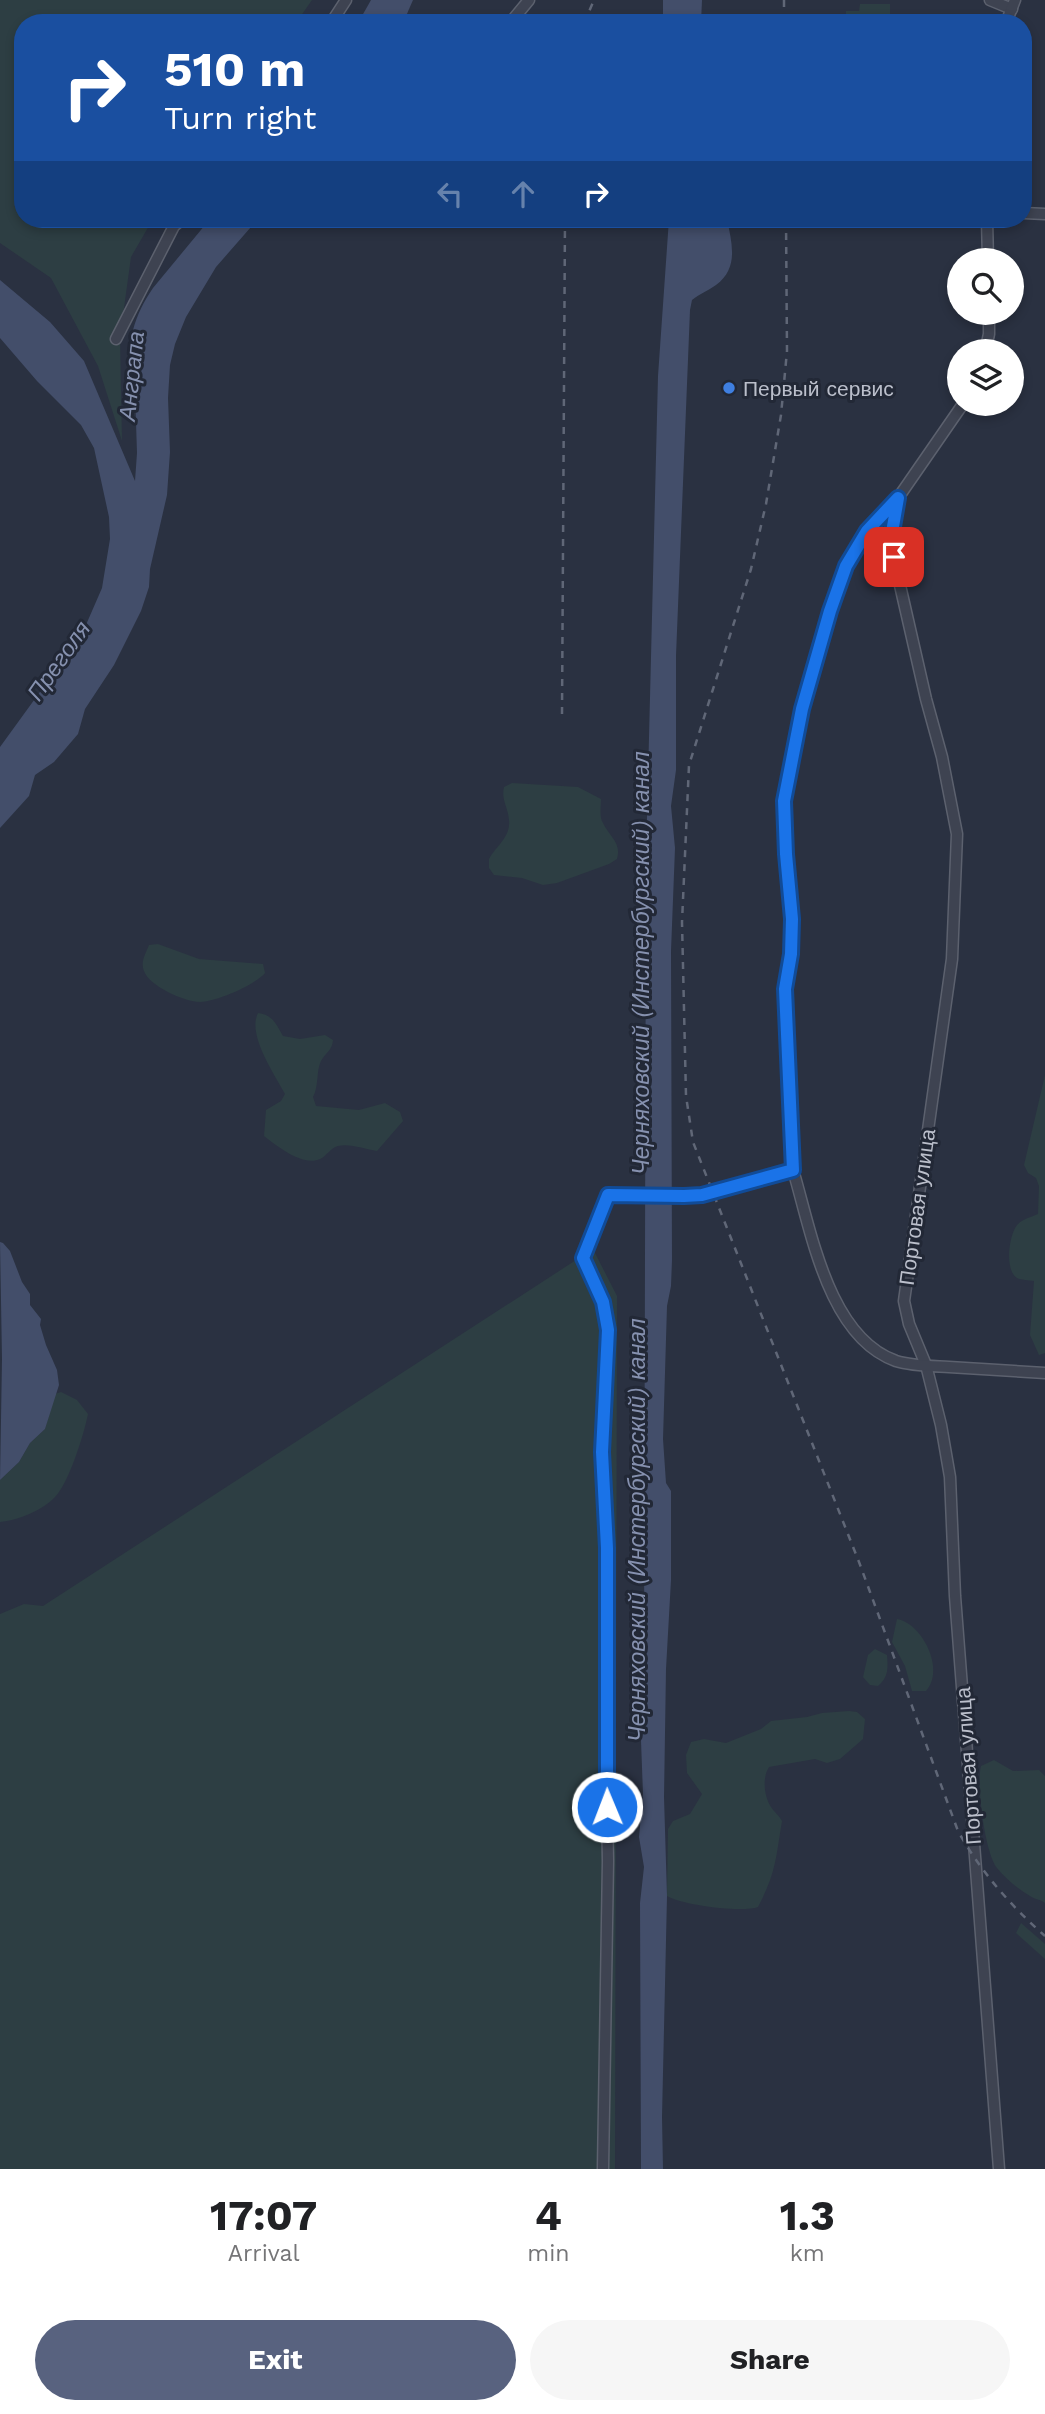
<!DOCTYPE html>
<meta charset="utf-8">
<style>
body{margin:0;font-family:"Work Sans",sans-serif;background:#f6f6f6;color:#202124;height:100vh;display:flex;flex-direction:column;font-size:26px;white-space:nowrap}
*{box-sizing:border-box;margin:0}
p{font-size:23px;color:#757577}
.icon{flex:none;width:38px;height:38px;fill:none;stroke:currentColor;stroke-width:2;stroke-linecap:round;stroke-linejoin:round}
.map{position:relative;height:2169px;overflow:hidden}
.sheet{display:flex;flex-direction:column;background:#fff;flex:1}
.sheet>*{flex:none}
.guide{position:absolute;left:14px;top:14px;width:1018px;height:214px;border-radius:28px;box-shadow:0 4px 10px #0003;background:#1a4fa0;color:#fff;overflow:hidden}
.buttons{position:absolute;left:947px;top:248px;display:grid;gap:14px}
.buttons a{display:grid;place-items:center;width:77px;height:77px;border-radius:50%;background:#fff;box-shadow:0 4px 10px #0003;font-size:35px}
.pin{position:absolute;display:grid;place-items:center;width:60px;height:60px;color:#fff;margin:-30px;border-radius:14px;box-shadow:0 4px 10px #0006}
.me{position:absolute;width:77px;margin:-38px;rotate:359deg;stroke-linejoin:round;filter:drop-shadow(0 0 5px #0008)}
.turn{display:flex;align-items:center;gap:24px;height:147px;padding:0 35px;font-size:32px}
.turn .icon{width:91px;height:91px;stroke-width:2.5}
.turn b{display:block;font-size:49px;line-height:60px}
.lanes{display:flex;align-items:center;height:66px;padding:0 35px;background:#0003;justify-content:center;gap:35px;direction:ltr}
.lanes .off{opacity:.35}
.eta{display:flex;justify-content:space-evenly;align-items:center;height:119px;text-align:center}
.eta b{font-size:42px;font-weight:700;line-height:49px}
.cta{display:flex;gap:14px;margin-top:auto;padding:14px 35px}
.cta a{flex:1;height:80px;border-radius:42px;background:#58627f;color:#fff;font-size:28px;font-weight:700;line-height:80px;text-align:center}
.cta a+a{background:#f6f6f6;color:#202124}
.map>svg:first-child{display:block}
.green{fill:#2d3e43}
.water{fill:#434e6a}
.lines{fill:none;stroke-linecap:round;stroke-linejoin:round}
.street-casing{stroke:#5c616e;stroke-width:13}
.street{stroke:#3e4351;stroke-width:10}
.rail{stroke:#606777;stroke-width:2.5;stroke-dasharray:7 7;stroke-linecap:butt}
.route-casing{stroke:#114b97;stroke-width:18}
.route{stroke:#1a73e8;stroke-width:12}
.shop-dot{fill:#3f7fe0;stroke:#222836;stroke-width:2.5}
.labels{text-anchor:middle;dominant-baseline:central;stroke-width:6;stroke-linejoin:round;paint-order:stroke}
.poi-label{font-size:21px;fill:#bbbfcb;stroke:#222836;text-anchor:start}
.street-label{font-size:21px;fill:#bbbfcb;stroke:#222836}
.water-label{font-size:23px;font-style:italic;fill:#8691af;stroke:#222836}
</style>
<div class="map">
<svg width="1045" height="2169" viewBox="0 0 1045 2169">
<rect width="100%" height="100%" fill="#2a3141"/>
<!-- green -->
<g class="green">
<polygon points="0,0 312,0 296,23 23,23 23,219 153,219 131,257 120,337 122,441 98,366 51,278 0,243"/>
<polygon points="860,4 890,4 890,23 840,23 839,14 846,14 846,11 859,11"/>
<path d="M512,783L578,787L601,799C601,806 599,817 603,823C609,836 622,843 617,859L609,864L557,883L543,885L522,878L494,875L489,868V859C496,846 511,837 509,820C508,807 501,800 504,787Z"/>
<path d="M158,944L199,959L263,964L265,973C255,985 216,1002 200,1002C185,1002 149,986 144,971C140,962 146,953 149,945Z"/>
<path d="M258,1013C273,1015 276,1024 283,1036L300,1039L325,1035L333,1040C332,1051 326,1052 321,1061C316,1071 319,1086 313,1097L316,1106L359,1110L385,1103L400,1112L403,1121L377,1151C365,1149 349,1143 338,1146C330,1148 327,1156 320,1159C303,1167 277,1146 264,1136L266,1110L281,1101L285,1094C274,1073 247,1035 258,1013Z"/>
<path d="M1045,1075V1353L1039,1355L1030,1335L1034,1281C1029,1280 1021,1280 1017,1278C1004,1270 1009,1233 1018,1224C1023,1219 1031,1217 1038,1214L1039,1186L1036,1178L1028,1173L1024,1165Z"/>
<polygon points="593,1249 617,1296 615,2169 0,2169 0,1614 24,1604 43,1606"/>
<path d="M61,1392L77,1400L88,1414C84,1434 69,1483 55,1497C42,1511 18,1520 0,1522V1480L19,1462L30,1443L45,1429L55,1394Z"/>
<path d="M897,1619C922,1623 946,1670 926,1691H912L905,1666L892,1642Z"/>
<path d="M875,1649L887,1655C888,1667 889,1677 878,1686L870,1685L863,1677L868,1655Z"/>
<path d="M849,1711L857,1712L865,1719L863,1739L840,1759L827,1763L815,1759L769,1767C762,1778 764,1796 771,1807C774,1812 779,1815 782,1821C776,1857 776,1873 758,1907C742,1913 682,1905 667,1896L668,1829L673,1821L690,1814L702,1794L687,1773L686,1755L691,1742L704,1739L726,1743L761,1729L771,1721L807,1717L822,1713Z"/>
<path d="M994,1760L1013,1771L1039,1770L1045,1776V1903C1040,1899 1036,1900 1030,1896C1018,1889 1006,1879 997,1868C985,1853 976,1784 981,1766Z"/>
<polygon points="1021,1923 1045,1944 1045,1959 1016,1933"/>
</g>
<!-- water -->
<g class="water">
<polygon points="371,0 413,0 403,23 358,23"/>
<polygon points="663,0 702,0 701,23 663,23"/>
<path d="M210,219H258L216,267L186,317L175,344L170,365L168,398L170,452L167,495L150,569L149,587L141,611L114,665L85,709L78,734L54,762L35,775L29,796L0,828V747L82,634L102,588L110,539L109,517L94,448L81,425L37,381L0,338V280L50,322L84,361L135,481L137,453L133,330C137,315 144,301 153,288Z"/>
<path d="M669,219H727C732,244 739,268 716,285C708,291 699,294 692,300L690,310L676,656V770L671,806L675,848L671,951L672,1260L671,1286L667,1306L663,1439L666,1483L671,1491V1580L666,1669L664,1797L667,1896L662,2117L663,2169H641L640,1903L644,1867L639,1837L643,1794L639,1687L644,1653L646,858L658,376Z"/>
<polygon points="0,1242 3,1243 10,1251 22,1282 30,1294 30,1305 41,1319 40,1325 46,1345 57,1370 59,1385 45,1429 30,1443 19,1462 0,1480 2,1359"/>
</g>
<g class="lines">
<!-- street casing -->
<g class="street-casing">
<g id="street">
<polyline points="990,0 1012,9"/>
<polyline points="331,23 346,0"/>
<polyline points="510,23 529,0"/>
<polyline points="1006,23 1015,0"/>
<polyline points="1024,213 1045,214"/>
<polyline points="987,219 988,261"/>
<polyline points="116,339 174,226 182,219"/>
<polyline points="985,352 989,334 989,313"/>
<polyline points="897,499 891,538 894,559 926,699 942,757 957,834 952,959 904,1301 909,1324 926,1365 941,1425 950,1477 955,1596 999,2169"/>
<path d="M793,1170C811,1230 828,1337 896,1361C912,1366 932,1366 949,1367C981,1369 1013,1371 1045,1373"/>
<polyline points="603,2169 608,1861 606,1754 607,1548 602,1452 608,1330 603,1302 583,1258 608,1195 684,1197 702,1195 793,1170 785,989 791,954 792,919 786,854 784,801 802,709 830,611 846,567 867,531 898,498 963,404"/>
</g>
</g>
<!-- street -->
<use href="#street" class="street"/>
<!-- rail -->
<g class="rail">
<polyline points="784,0 784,23"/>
<polyline points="584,23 594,0"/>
<path d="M786,219L787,351L781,415L766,504L751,569L689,765L682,922L686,1096L693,1142L859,1562L958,1831C981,1872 1010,1905 1045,1936"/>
<polyline points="562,714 565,219"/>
</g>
</g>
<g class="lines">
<!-- route casing -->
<g class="route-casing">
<polyline id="route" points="607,1807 607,1548 602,1452 608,1330 603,1302 583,1258 608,1195 684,1196 702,1195 793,1170 785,989 791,954 792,919 786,854 784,801 802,709 830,611 846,566 867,531 898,498 891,538 894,557"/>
</g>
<!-- route -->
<use href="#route" class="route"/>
</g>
<!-- markers -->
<circle class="shop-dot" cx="729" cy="388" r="7"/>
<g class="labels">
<!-- poi labels -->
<g class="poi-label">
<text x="743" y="388">Первый сервис</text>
</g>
<!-- street labels -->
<g class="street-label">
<text transform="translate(917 1207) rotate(-82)">Портовая улица</text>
<text transform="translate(968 1766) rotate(-94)">Портовая улица</text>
</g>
<!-- water labels -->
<g class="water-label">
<text transform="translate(132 376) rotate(-84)">Анграпа</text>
<text transform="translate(59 661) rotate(-55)">Преголя</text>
<text transform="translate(641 963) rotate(-90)">Черняховский (Инстербургский) канал</text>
<text transform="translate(637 1530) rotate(-90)">Черняховский (Инстербургский) канал</text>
</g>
</g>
</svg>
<div class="buttons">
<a><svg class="icon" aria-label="search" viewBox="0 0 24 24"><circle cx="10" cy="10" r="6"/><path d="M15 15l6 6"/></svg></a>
<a><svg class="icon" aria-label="layers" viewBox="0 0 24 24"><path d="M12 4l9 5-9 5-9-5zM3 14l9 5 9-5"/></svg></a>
</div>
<div class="pin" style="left:894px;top:557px;background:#d93025"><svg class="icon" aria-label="arrive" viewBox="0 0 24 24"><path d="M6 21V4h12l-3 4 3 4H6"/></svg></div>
<svg class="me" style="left:607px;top:1807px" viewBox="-20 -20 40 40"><circle r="17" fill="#1a73e8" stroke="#fff" stroke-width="3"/><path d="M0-11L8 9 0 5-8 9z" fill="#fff"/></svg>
<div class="guide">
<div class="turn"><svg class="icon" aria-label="right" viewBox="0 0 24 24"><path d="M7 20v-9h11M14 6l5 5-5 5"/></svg><div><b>510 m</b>Turn right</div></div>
<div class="lanes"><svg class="icon off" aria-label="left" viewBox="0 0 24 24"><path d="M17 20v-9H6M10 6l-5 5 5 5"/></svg><svg class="icon off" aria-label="ahead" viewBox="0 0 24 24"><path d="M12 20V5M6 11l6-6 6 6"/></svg><svg class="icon" aria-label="right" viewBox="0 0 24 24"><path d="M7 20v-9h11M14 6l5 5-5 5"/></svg></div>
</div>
</div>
<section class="sheet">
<div class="eta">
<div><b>17:07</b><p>Arrival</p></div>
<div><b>4</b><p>min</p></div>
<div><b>1.3</b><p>km</p></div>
</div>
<div class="cta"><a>Exit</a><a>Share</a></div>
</section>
